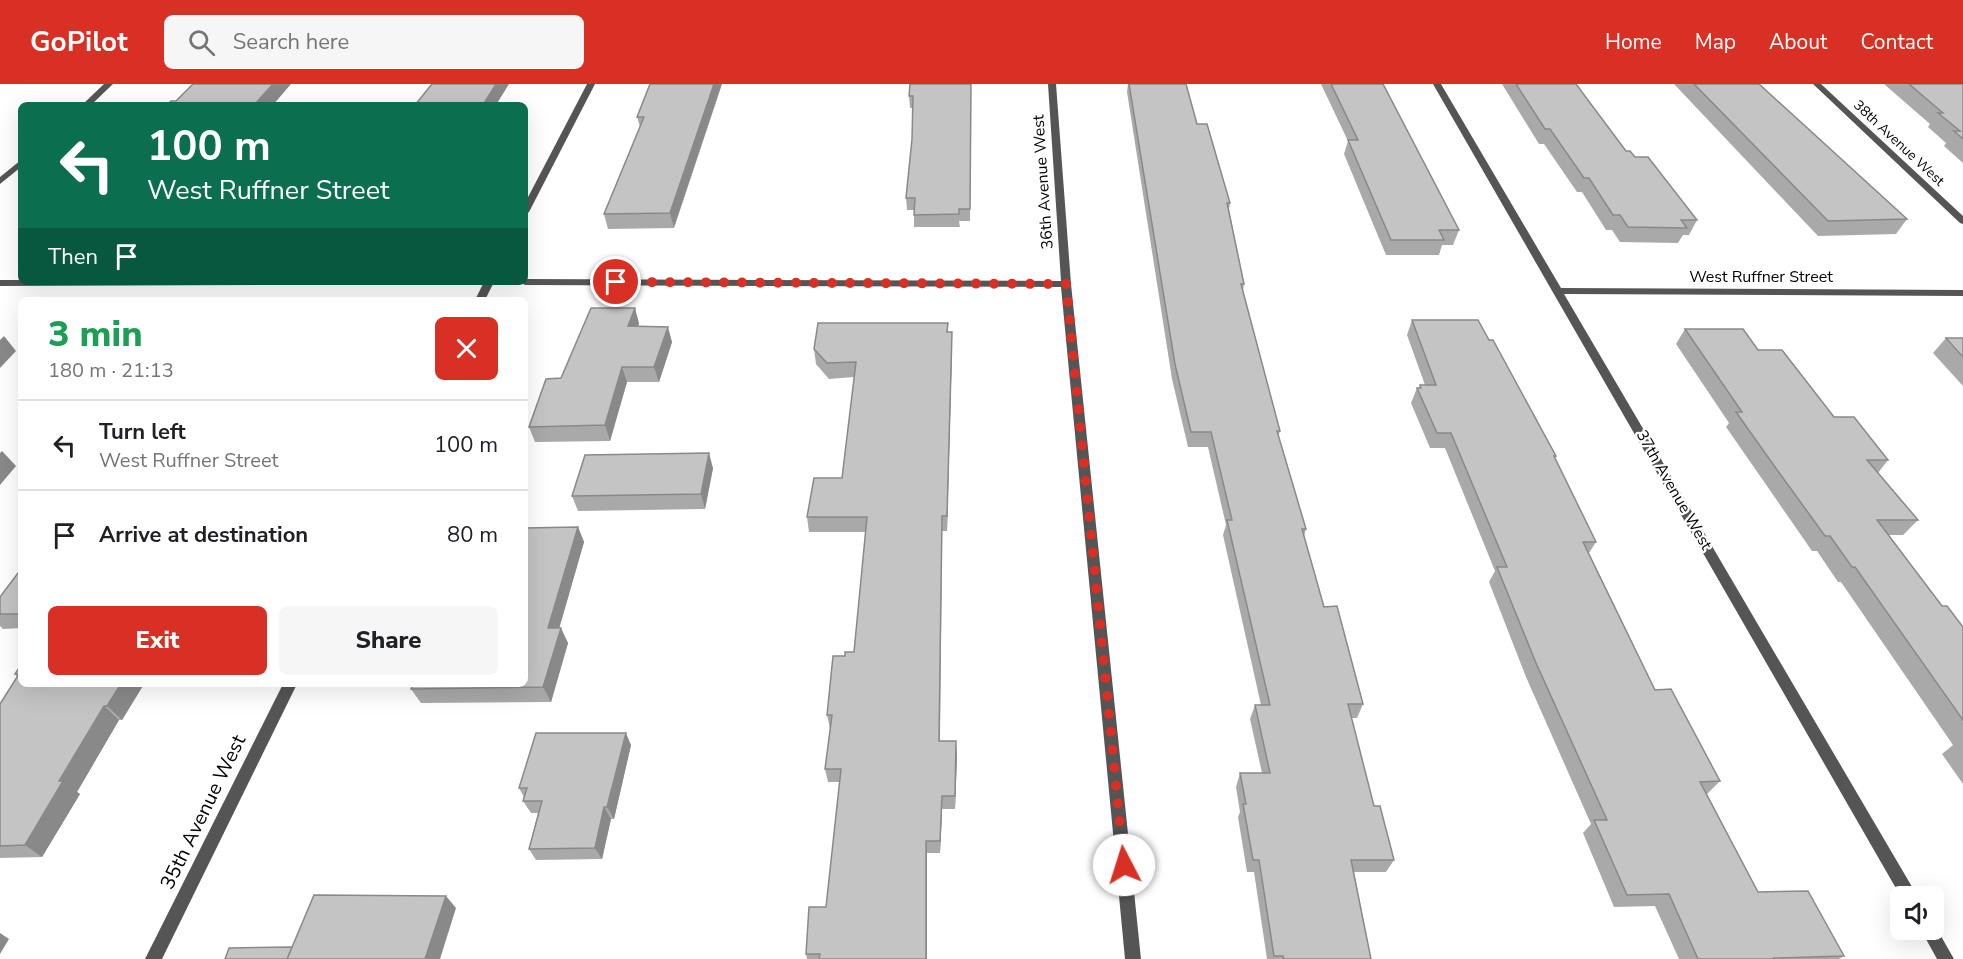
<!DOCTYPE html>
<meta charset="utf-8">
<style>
body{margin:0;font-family:"Nunito Sans",sans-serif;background:#f6f6f6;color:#202124;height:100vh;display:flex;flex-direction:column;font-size:22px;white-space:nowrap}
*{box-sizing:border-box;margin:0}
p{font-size:20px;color:#757577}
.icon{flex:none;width:33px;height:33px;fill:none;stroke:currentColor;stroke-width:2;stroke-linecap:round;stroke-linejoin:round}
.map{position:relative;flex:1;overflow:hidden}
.sheet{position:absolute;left:18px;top:213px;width:510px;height:390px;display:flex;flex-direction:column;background:#fff;border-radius:9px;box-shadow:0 6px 24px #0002}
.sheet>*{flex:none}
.top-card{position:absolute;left:18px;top:18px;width:510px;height:183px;border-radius:9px;box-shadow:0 6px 24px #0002;background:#0b6e4f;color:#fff;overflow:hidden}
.tools{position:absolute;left:1890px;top:802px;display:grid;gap:12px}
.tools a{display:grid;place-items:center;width:54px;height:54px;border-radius:9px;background:#fff;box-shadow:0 6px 24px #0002;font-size:30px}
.pin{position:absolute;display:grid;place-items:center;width:51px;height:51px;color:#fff;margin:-26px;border:3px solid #fff;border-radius:50%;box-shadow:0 2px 6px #0007}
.me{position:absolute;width:66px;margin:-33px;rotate:355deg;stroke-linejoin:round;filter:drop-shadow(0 0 4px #0008)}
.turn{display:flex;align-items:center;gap:21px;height:126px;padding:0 30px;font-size:27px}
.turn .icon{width:78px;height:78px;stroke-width:2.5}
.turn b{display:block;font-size:42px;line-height:51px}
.then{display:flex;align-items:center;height:57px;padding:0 30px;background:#0003;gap:12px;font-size:22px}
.round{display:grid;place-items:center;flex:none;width:63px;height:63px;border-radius:9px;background:#f6f6f6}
.overview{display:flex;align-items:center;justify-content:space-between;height:102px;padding:0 30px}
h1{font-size:36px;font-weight:800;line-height:45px;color:#1e9e55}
.action{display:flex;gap:12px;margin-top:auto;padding:12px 30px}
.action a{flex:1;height:69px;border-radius:9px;background:#d93025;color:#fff;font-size:24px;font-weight:800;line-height:69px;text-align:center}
.action a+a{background:#f6f6f6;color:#202124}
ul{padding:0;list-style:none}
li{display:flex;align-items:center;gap:18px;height:90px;padding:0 30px;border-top:2px solid #e0e0e0}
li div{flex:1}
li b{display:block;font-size:22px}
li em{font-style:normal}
header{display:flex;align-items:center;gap:36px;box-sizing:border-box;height:84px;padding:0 30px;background:#d93025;color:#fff}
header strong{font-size:28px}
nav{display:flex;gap:33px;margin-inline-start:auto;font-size:21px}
.search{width:420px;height:54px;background:#f6f6f6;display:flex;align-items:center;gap:15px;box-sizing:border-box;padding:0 21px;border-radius:9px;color:#757577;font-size:22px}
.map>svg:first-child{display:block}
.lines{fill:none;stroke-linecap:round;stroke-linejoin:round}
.minor{fill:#555;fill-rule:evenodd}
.tertiary{fill:#555;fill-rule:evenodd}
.wall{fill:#a9a9a9}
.shaded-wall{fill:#898989}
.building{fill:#c4c4c4;stroke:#898989;stroke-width:1.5}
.route{stroke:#d93025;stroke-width:10;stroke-dasharray:0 18}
.labels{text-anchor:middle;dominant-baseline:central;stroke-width:4.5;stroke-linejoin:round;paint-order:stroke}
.far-street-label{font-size:14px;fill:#000;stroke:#fff}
.street-label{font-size:16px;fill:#000;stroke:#fff}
.near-street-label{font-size:20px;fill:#000;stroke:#fff}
</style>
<header>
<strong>GoPilot</strong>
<div class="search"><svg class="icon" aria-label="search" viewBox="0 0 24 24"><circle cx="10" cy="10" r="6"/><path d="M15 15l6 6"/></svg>Search here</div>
<nav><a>Home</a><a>Map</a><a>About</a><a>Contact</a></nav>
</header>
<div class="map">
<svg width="1963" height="875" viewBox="0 0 1963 875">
<rect width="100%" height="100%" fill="#fff"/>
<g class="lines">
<!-- minor -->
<g class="minor">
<polygon points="587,0 595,0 529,128 525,131 525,119"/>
<polygon points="1048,0 1056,0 1071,200 1141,875 1125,875 1061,203 525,201 520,198 525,198 525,195 1061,197"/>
<polygon points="1433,0 1441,0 1561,204 1963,206 1963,212 1564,210 1918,813 1901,813"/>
<polygon points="1813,0 1821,0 1963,132 1963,140 1960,139"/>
<polygon points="0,196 21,196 21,198 284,198 279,201 0,202"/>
<polygon points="484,198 494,198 485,216 475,216"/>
<polygon points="283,600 297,600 162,875 145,875"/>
<polygon points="1934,840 1954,875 1937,875 1921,846 1934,846"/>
</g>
<!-- tertiary -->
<g class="tertiary">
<polygon points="104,0 113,0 91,21 82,21"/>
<polygon points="21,76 21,83 0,100 0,93"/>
</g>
</g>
<!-- wall -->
<g class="wall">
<polygon points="650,0 674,144 608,145 604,130 640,43 637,33"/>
<polygon points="971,0 970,137 959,137 960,143 914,143 914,126 907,126 906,114 912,55 913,24 910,24 909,12"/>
<polygon points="1128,0 1186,0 1197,40 1230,119 1229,125 1244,200 1243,207 1280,347 1278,353 1306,445 1304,452 1324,523 1363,620 1357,634 1351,634 1374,722 1394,776 1386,788 1354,788 1371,875 1267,875 1254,788 1247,788 1238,733 1240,728 1236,703 1240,689 1262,689 1250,635 1255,621 1261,621 1223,451 1226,441 1208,363 1188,363 1172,295 1127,8"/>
<polygon points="1321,0 1383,0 1459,146 1453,161 1442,161 1439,171 1386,171 1344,70 1348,57"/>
<polygon points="1502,0 1576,0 1626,67 1635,73 1697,136 1689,151 1683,151 1678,159 1620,158 1612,146 1606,146 1582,108 1577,108 1544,60 1539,60"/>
<polygon points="1674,0 1759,0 1907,135 1896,150 1818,152"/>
<polygon points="1884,0 1963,0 1963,79 1944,62 1946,59 1928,43 1930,40"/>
<polygon points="1412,236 1489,256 1556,372 1555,375 1596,458 1589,469 1655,606 1720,697 1707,710 1758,808 1844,872 1839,875 1679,875 1655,822 1614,823 1583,749 1591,740 1526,593 1489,498 1495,487 1445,364 1430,364 1411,319 1417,304 1419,304 1420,301 1425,301 1407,251"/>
<polygon points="639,239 638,243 672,258 659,298 627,298 610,357 535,358 529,343 561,294"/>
<polygon points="948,239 948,248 952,263 947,447 942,447 940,657 957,671 955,725 942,725 940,769 927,769 927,875 807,875 806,870 826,823 840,698 828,698 825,685 830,645 827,631 845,572 854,568 866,448 809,448 807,433 842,394 854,293 829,295 816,280 814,265"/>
<polygon points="1685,245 1758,266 1834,333 1888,376 1878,389 1918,436 1903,451 1888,451 1942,522 1963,543 1963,700 1942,670 1953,661 1841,498 1838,498 1817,467 1812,467 1726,343 1729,339 1676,260"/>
<polygon points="1946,254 1963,254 1963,302 1933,269"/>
<polygon points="713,384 705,425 578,427 572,412"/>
<polygon points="578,443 584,458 559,544 568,559 551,618 421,619 411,605"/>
<polygon points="21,485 21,544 3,545 0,542 0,530"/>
<polygon points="15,590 144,600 122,636 119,636 77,708 80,710 42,773 0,774 0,620 17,593"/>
<polygon points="631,661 614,735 611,735 602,775 536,776 529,765 538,729 531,729 523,717 524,713 519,704"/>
</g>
<!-- shaded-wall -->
<g class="shaded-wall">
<polygon points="273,0 291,0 273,21 254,21"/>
<polygon points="496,0 509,0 496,21 483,21"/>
<polygon points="714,0 722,0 674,144 670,129"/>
<polygon points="635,224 639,239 633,258 628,242"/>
<polygon points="668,243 672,258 659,298 654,283"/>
<polygon points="952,248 952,263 947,447 947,432"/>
<polygon points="4,252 16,267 0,284 0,256"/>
<polygon points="622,283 627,298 610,357 605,341"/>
<polygon points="2,367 16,382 0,401 0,369"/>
<polygon points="709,369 713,384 705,425 701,410"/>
<polygon points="942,432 942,447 939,671 939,657"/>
<polygon points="578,443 584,458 555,559 548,544"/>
<polygon points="561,544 568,559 551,618 543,603"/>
<polygon points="121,600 144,600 122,636 107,622"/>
<polygon points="104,622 119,636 77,708 80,710 42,773 25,761 59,697"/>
<polygon points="626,649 631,661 614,735 607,723"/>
<polygon points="956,657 957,671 955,725 955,712"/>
<polygon points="942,712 942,725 940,769 940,757"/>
<polygon points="604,723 611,735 602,775 595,764"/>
<polygon points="926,757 927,769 927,875 926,875"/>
<polygon points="446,812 456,824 440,875 425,875"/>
<polygon points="0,849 9,855 0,870"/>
</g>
<!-- building -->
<g class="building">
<polygon points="193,0 273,0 254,21 167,21 171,17 176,17"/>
<polygon points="432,0 496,0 483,21 415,21"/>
<polygon points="650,0 714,0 670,129 604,130 644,33 637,33"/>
<polygon points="910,0 971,0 970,125 959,125 959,130 914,131 915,114 906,114 912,55 913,12 909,12"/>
<polygon points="1129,0 1186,0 1197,40 1207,40 1230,119 1227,119 1244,200 1241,200 1280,347 1277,347 1306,445 1302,445 1324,523 1337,522 1363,620 1348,620 1374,722 1380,722 1394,776 1351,776 1371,875 1284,875 1283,872 1274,872 1259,776 1253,776 1243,720 1246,720 1240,689 1270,689 1255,621 1270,621 1227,436 1232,436 1211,348 1191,348 1175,280"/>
<polygon points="1331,0 1383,0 1459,146 1439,146 1444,156 1391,156 1348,56 1358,56"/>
<polygon points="1516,0 1576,0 1626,67 1630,67 1635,73 1648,73 1697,136 1681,136 1687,144 1628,143 1620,131 1613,131 1589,94 1584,94 1550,45 1545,45"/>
<polygon points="1694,0 1759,0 1907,135 1828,137"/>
<polygon points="1909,0 1963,0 1963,55 1954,47 1960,47 1938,29 1943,29"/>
<polygon points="591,224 635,224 628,242 668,243 654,283 622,283 605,341 529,343 546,295 561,294"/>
<polygon points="1412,236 1478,236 1489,256 1493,256 1556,372 1554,372 1596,458 1583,458 1655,606 1671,605 1720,697 1700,698 1758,808 1808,807 1844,872 1774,874 1775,875 1698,875 1669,810 1627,811 1594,736 1607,736 1536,579 1497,483 1507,483 1451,349 1437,349 1417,304 1421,304 1420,301 1436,301"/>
<polygon points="818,239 948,239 947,248 952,248 947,432 942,432 939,657 956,657 955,712 942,712 940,757 926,757 926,875 819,875 820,870 806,870 809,823 826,823 841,685 825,685 832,631 827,631 833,572 845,572 845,568 854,568 867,433 807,433 814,394 842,394 856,278 827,279 814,265"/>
<polygon points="1685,245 1743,245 1758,266 1782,266 1834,333 1854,333 1888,376 1867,376 1918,436 1877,436 1942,522 1947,522 1963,543 1963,636 1855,483 1852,483 1830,452 1825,452 1770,376 1736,328 1742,328"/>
<polygon points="1946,254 1963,254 1963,273"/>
<polygon points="709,369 701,410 572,412 585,371"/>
<polygon points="578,443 548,544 561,544 543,603 411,605 413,600 525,600 525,444"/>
<polygon points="21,485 21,530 0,530 0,513"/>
<polygon points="21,581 21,600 121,600 107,622 104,622 59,697 63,697 25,761 0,762 0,620 19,590 15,590"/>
<polygon points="536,649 626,649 607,723 604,723 595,764 529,765 542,717 523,717 527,704 519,704"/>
<polygon points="314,811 446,812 425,875 287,875"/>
<polygon points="292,863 287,875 225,875 229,864"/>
</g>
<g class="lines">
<!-- route -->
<polyline class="route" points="616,198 1066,200 1124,781"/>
</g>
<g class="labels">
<!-- far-street labels -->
<g class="far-street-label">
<text transform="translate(1899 59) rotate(43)">38th Avenue West</text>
</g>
<!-- street labels -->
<g class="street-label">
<text transform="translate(1043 98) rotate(-94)">36th Avenue West</text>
<text x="1761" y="193">West Ruffner Street</text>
<text transform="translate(1674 406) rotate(60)">37th Avenue West</text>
</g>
<!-- near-street labels -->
<g class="near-street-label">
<text transform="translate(203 728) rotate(-64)">35th Avenue West</text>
</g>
</g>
</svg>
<div class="tools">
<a><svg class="icon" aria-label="sound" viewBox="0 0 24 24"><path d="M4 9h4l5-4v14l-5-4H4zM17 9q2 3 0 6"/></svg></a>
</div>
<div class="pin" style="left:616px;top:198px;background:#d93025"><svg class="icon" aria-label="arrive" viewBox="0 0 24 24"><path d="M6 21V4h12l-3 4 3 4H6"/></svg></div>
<svg class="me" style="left:1124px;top:781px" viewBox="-20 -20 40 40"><circle r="19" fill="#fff"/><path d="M0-13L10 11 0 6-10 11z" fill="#d93025"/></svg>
<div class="top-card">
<div class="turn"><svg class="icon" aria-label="left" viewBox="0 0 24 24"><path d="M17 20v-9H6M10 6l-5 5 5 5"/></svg><div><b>100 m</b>West Ruffner Street</div></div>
<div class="then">Then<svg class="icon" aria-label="arrive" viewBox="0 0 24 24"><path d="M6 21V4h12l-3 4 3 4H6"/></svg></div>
</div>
<section class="sheet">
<div class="overview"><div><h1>3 min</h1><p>180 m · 21:13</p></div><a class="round" style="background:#d93025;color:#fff"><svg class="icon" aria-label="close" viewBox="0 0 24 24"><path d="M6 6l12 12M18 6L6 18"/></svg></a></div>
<ul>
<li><svg class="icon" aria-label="left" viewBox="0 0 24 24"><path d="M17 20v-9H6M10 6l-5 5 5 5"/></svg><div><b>Turn left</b><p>West Ruffner Street</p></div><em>100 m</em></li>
<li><svg class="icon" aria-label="arrive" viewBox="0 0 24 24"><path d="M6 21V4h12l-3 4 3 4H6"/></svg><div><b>Arrive at destination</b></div><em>80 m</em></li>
</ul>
<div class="action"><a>Exit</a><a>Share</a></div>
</section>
</div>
